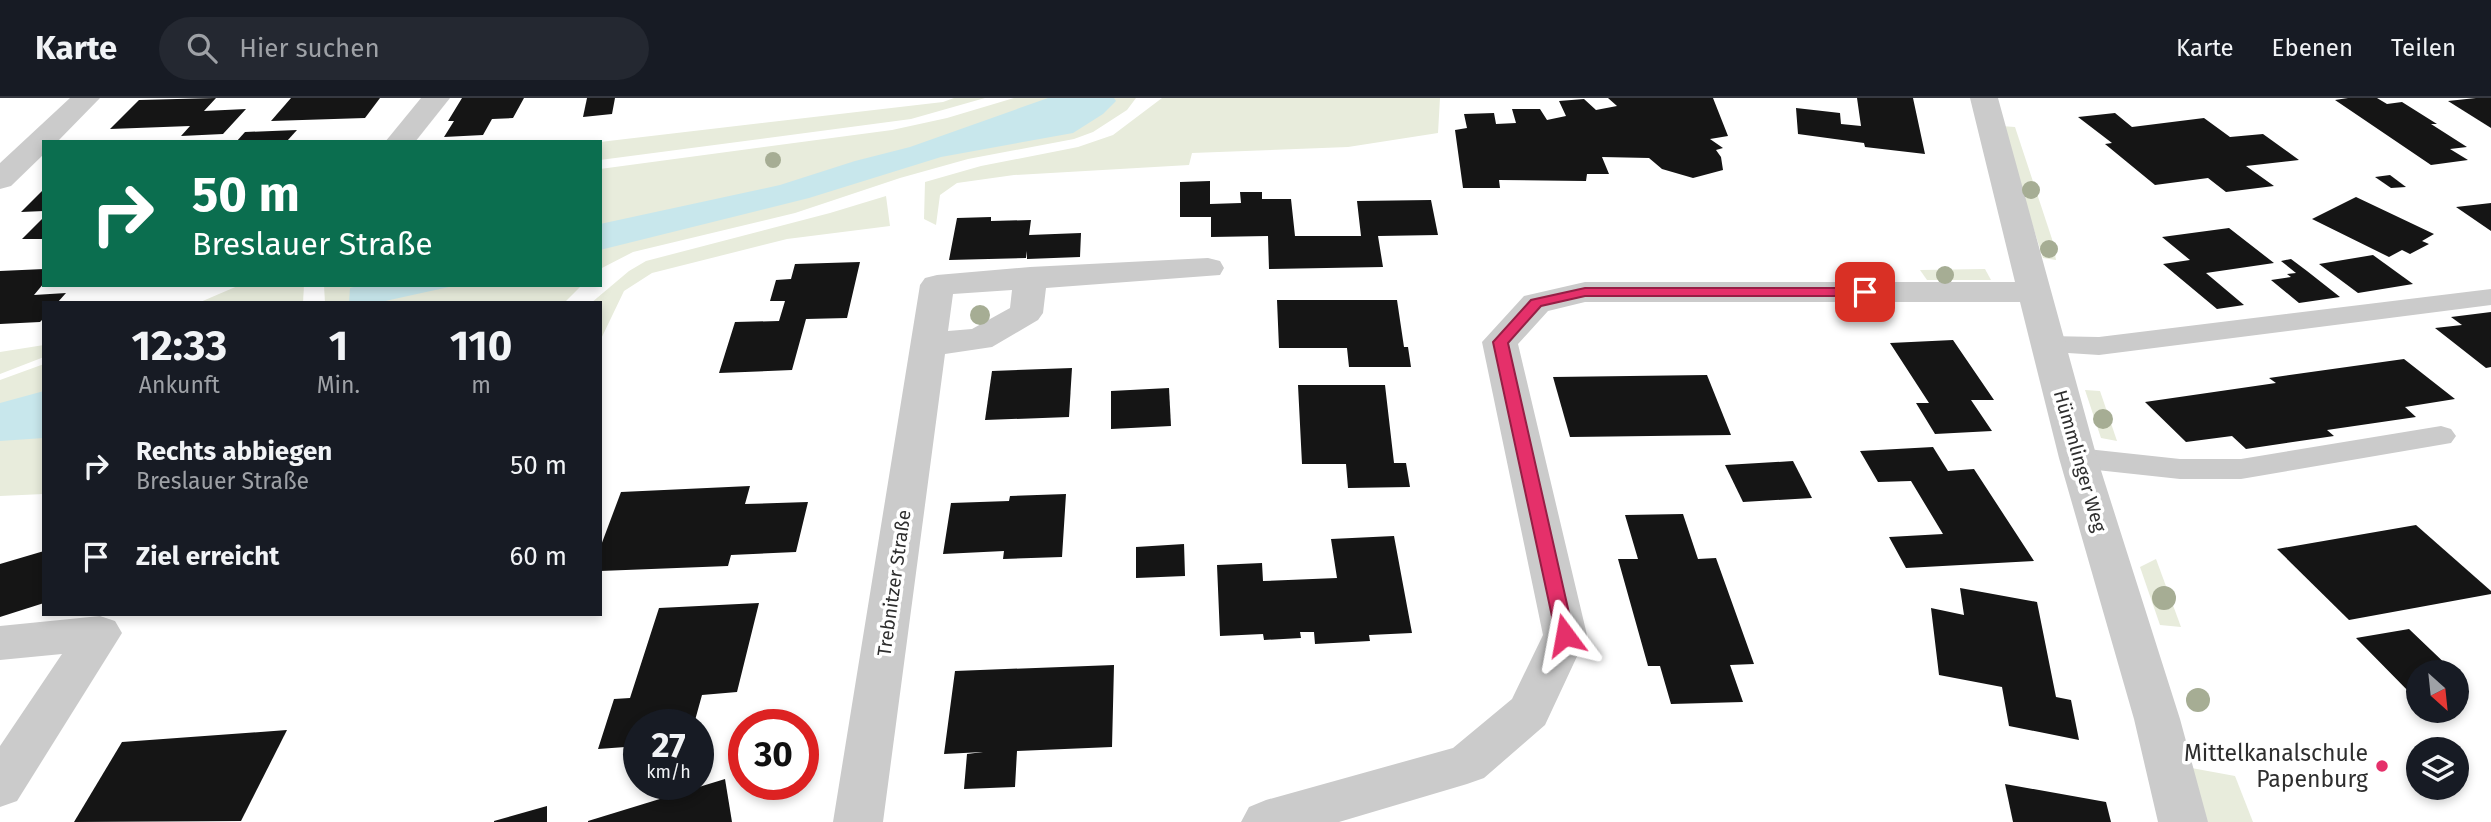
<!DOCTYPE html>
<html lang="de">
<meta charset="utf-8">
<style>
body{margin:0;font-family:"Fira Sans",sans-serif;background:#242831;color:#f1f3f6;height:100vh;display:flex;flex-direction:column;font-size:26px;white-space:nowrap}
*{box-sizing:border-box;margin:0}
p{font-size:23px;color:#9ea1a6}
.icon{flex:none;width:38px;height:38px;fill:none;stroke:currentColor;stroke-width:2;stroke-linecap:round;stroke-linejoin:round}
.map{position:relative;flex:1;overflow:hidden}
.panel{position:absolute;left:42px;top:203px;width:560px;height:315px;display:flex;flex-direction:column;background:#171b24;border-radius:0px;box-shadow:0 4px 10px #0003}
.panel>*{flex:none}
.banner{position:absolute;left:42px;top:42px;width:560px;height:147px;border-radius:0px;box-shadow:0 4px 10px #0003;background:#0b6e4f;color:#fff;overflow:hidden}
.needle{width:46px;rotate:153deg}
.controls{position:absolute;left:2406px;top:562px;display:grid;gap:14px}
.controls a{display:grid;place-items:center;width:63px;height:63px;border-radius:50%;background:#171b24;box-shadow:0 4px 10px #0003;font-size:35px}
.speed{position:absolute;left:623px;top:611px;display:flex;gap:14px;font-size:35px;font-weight:700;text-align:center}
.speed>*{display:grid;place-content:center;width:91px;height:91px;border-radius:50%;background:#171b24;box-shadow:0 4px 10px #0003;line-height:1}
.speed small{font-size:18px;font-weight:400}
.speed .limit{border:10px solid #d22;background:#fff;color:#111}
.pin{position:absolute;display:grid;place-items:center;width:60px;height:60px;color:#fff;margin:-30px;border-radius:14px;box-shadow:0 4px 10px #0006}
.me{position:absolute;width:77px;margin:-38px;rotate:347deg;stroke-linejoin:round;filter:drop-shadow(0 0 5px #0008)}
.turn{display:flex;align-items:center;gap:24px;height:147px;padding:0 35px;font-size:32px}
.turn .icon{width:91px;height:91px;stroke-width:2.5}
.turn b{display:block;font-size:49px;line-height:60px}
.eta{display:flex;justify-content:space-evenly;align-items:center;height:119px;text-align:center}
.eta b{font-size:42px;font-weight:700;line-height:49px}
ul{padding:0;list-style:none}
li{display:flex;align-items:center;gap:21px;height:91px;padding:0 35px}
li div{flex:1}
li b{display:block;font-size:26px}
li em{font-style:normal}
header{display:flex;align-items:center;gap:42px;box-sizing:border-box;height:98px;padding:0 35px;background:#171b24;border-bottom:2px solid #363941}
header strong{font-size:33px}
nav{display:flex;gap:38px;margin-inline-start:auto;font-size:24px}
.search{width:490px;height:63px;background:#242831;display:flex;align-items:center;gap:18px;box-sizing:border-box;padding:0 24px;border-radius:38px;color:#9ea1a6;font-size:26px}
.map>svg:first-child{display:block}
.green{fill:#e8ecdc}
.water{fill:#c8e7ec}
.building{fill:#151515}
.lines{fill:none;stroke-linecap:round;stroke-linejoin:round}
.lane{fill:#cbcbcb;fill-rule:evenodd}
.street{fill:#cbcbcb;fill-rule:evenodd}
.tree{fill:#a6ad94}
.route{fill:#e5306a;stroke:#951f45;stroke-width:2}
.poi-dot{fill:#e5306a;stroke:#fff;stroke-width:2.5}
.labels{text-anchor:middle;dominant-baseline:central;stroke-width:7;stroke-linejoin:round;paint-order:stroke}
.street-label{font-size:19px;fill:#2e2e2e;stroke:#fff}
.near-poi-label{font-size:23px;fill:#2e2e2e;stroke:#fff;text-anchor:end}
</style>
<header>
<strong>Karte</strong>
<div class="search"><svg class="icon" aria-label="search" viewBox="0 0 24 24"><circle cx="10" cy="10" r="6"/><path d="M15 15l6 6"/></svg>Hier suchen</div>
<nav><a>Karte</a><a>Ebenen</a><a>Teilen</a></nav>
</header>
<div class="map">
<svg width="2491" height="724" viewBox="0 0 2491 724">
<rect width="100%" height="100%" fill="#fff"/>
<!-- green -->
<g class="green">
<polygon points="954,0 985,0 911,21 600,62 600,44 943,4"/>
<polygon points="1014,0 1136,0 1127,12 1093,34 1074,41 968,61 900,80 795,115 633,154 600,171 600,71 892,32 947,20"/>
<polygon points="1162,0 1440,0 1438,35 1348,49 1192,55 1189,67 1014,77 957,85 940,97 936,127 924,121 925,84 981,68 1078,49 1113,37"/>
<polygon points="2001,28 2015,29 2052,141 2056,162 2043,160"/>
<polygon points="886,98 890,128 787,141 652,175 624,193 600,243 600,205 591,205 629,173 646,163 830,115"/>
<polygon points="1985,171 1991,182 1927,182 1920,172"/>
<polygon points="240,187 304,187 303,205 198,205"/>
<polygon points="324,187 582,187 564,205 325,205"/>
<polygon points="44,247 44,259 0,276 0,254"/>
<polygon points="44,266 44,396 0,398 0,282"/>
<polygon points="2085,292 2100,293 2117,343 2101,340"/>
<polygon points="2156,461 2181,529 2160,527 2140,469"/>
<polygon points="2186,669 2235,678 2253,724 2205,724"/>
</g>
<!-- water -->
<g class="water">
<polygon points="1048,0 1114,0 1116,3 1103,16 1073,35 941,59 809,100 600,152 600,126 780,87 855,63 910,49"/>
<polygon points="361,187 458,187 376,205 349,205 350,190"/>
<polygon points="44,293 44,340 0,343 0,305"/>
</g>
<!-- building -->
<g class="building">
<polygon points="216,0 204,13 246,11 223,36 181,38 190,28 110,31 139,2"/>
<polygon points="291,0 380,0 365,20 271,23"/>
<polygon points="462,0 524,0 513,20 492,21 483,37 444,39 454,23 448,23"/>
<polygon points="587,0 615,0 612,16 583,19"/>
<polygon points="1608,0 1713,0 1728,38 1710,41 1723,50 1716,52 1721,59 1723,72 1693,80 1662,71 1649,60 1602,59 1609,76 1587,76 1586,83 1499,82 1500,90 1463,90 1455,32 1467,30 1464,16 1494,15 1496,26 1516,25 1512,11 1540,11 1547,22 1566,18 1559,3 1584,1 1596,12 1617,8"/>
<polygon points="1857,0 1913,0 1925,56 1865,49 1864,45 1798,36 1796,10 1840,15 1841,26 1861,28"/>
<polygon points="2348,0 2377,0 2387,6 2402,4 2437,26 2431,26 2467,49 2450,51 2468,62 2431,67 2335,2"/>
<polygon points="2491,0 2491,30 2448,3 2476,0"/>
<polygon points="2115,15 2132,29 2204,20 2230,39 2263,36 2299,62 2246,68 2274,88 2226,94 2208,80 2155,87 2105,46 2112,45 2078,19"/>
<polygon points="297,32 287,43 236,44 245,34"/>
<polygon points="2390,77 2406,89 2391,90 2375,79"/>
<polygon points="1210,83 1210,106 1241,105 1240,94 1262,94 1262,101 1291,101 1295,138 1361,138 1357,103 1431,102 1438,137 1378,138 1383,169 1269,171 1268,138 1211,139 1211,119 1180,119 1180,84"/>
<polygon points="44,91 44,113 21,114"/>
<polygon points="2356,99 2434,136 2422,143 2429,146 2410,156 2402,152 2389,159 2312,121"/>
<polygon points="2491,105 2491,133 2456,109"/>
<polygon points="44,119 44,141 22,141"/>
<polygon points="991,119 991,123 1031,122 1029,137 1081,135 1080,159 1027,161 1027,153 1026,160 949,162 957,120"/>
<polygon points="2229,130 2274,165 2206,175 2244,207 2217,211 2163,166 2190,162 2162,139"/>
<polygon points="2373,157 2413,186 2358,195 2319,166"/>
<polygon points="2291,161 2307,173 2340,199 2299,205 2271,182 2291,179 2287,176 2296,175 2281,163"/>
<polygon points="860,164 847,220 806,221 792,272 719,275 735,224 779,223 785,203 770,203 776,182 791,181 795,166"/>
<polygon points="44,171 44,185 34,197 66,195 57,205 44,205 44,220 40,224 0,226 0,173"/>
<polygon points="1277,202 1397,202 1404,249 1408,249 1411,269 1349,269 1347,250 1279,250"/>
<polygon points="2491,214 2491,269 2486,270 2435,230 2462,227 2451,219"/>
<polygon points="1953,242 1994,302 1971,302 1992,333 1935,336 1916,305 1929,305 1890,245"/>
<polygon points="2404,261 2455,301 2405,309 2416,319 2327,332 2334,338 2246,351 2232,338 2186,344 2145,304 2276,285 2269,280"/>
<polygon points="1072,270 1069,319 985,322 992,273"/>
<polygon points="1707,277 1731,337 1570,339 1553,279"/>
<polygon points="1298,287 1385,287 1394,365 1406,365 1410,389 1348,390 1346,366 1302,366"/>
<polygon points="1169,290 1171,328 1111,331 1111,293"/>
<polygon points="1933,349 1948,373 1974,371 2034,463 1906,470 1889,439 1943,436 1911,383 1878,384 1860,353"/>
<polygon points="1793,363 1812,400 1743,404 1725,367"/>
<polygon points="750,388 745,406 808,404 796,454 731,457 728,468 600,473 600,450 621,394"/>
<polygon points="1066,396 1062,459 1003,461 1004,453 943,456 951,405 1009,403 1010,398"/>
<polygon points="1683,416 1698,461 1716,460 1754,566 1730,567 1743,604 1671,606 1660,568 1648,568 1618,461 1638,461 1625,417"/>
<polygon points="2416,427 2491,493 2491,496 2349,522 2277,451"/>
<polygon points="1394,438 1412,535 1369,537 1370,543 1315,546 1314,534 1300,534 1301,540 1264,542 1263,536 1220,538 1217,467 1262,465 1263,483 1337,480 1331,441"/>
<polygon points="1184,446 1185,478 1136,480 1136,449"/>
<polygon points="44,453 44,505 0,519 0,466"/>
<polygon points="1960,490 2037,504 2056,599 2071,602 2079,642 2009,628 2002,589 1939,577 1931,510 1964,517"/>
<polygon points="759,505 737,594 702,597 694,626 639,626 639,648 598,651 614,601 630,600 659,510"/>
<polygon points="2409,531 2454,574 2418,574 2418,600 2415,600 2356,540"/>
<polygon points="1114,567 1112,649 1017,653 1015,689 964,691 967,656 983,654 944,656 955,573"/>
<polygon points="287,632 241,723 74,724 122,644"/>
<polygon points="725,681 732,724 588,724 588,723"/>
<polygon points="2005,686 2106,704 2111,724 2013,724"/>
<polygon points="547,708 547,724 494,724 494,723"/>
</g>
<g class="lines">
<!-- lane -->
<g class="lane">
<polygon points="2491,191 2491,207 2099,257 2037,253 2033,247 2037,241 2047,238 2099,239"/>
<polygon points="2441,328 2451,331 2456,338 2451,345 2241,381 2180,381 2078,370 2067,367 2063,360 2067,353 2078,350 2180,361 2241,361"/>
</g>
<!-- street -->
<g class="street">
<polygon points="70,0 100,0 57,44 44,44 44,56 11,88 0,91 0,65"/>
<polygon points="421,0 450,0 415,44 385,44"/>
<polygon points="1970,0 1998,0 2097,360 2180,621 2208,724 2158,724 2134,621 2059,360 2020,204 1585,204 1548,213 1518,246 1587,537 1545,627 1484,680 1467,686 1339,724 1241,724 1249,709 1266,702 1453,650 1512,601 1543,537 1482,244 1524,198 1585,184 2015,184"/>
<path d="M1208,160L1220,163L1224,170L1220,177L1046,190L1043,215L1038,222L992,249L945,256L883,724H833L920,187L925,180L937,177L1030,169ZM1012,192L1010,210L972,231L948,233L953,196Z"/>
<polygon points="100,518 115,523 122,535 17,703 0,709 0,648 62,556 0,562 0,528"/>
</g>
</g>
<!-- trees -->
<g class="tree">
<circle cx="773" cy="62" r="8"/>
<circle cx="2031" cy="92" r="9"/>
<circle cx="2049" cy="151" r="9"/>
<circle cx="1945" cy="177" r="9"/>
<circle cx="980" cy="217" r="10"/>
<circle cx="2103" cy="321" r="10"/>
<circle cx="2164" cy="500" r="12"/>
<circle cx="2198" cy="602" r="12"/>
</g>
<!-- route -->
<polygon class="route" points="1585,190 1865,190 1872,194 1865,198 1585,198 1541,208 1508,245 1574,537 1571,542 1558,542 1556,537 1493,244 1531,202"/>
<!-- markers -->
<circle class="poi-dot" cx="2382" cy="668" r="7"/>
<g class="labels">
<!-- street labels -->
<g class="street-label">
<text transform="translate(2080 363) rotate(74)">Hümmlinger Weg</text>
<text transform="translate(894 485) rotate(-82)">Trebnitzer Straße</text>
</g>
<!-- near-poi labels -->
<g class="near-poi-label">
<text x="2368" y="655">Mittelkanalschule<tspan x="2368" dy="26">Papenburg</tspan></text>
</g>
</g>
</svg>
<div class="controls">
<a><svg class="needle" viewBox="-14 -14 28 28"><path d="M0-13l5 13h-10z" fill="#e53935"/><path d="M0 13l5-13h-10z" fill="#9ea1a6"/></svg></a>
<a><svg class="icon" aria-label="layers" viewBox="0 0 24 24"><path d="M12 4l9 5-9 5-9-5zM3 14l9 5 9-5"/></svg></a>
</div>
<div class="speed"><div>27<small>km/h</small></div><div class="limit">30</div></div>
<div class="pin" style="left:1865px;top:194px;background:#d93025"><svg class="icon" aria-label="arrive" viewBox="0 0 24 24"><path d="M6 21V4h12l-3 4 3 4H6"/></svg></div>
<svg class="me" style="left:1565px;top:537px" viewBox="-20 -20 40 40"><path d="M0-17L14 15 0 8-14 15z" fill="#e5306a" stroke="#fff" stroke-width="4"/></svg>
<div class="banner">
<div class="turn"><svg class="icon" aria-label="right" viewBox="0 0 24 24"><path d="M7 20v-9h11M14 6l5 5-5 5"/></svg><div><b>50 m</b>Breslauer Straße</div></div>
</div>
<section class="panel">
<div class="eta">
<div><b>12:33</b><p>Ankunft</p></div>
<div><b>1</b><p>Min.</p></div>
<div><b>110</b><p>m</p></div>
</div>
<ul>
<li><svg class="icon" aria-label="right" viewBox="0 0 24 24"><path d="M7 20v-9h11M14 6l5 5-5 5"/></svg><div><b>Rechts abbiegen</b><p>Breslauer Straße</p></div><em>50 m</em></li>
<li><svg class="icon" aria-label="arrive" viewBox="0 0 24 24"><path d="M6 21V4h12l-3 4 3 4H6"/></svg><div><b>Ziel erreicht</b></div><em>60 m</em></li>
</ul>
</section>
</div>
